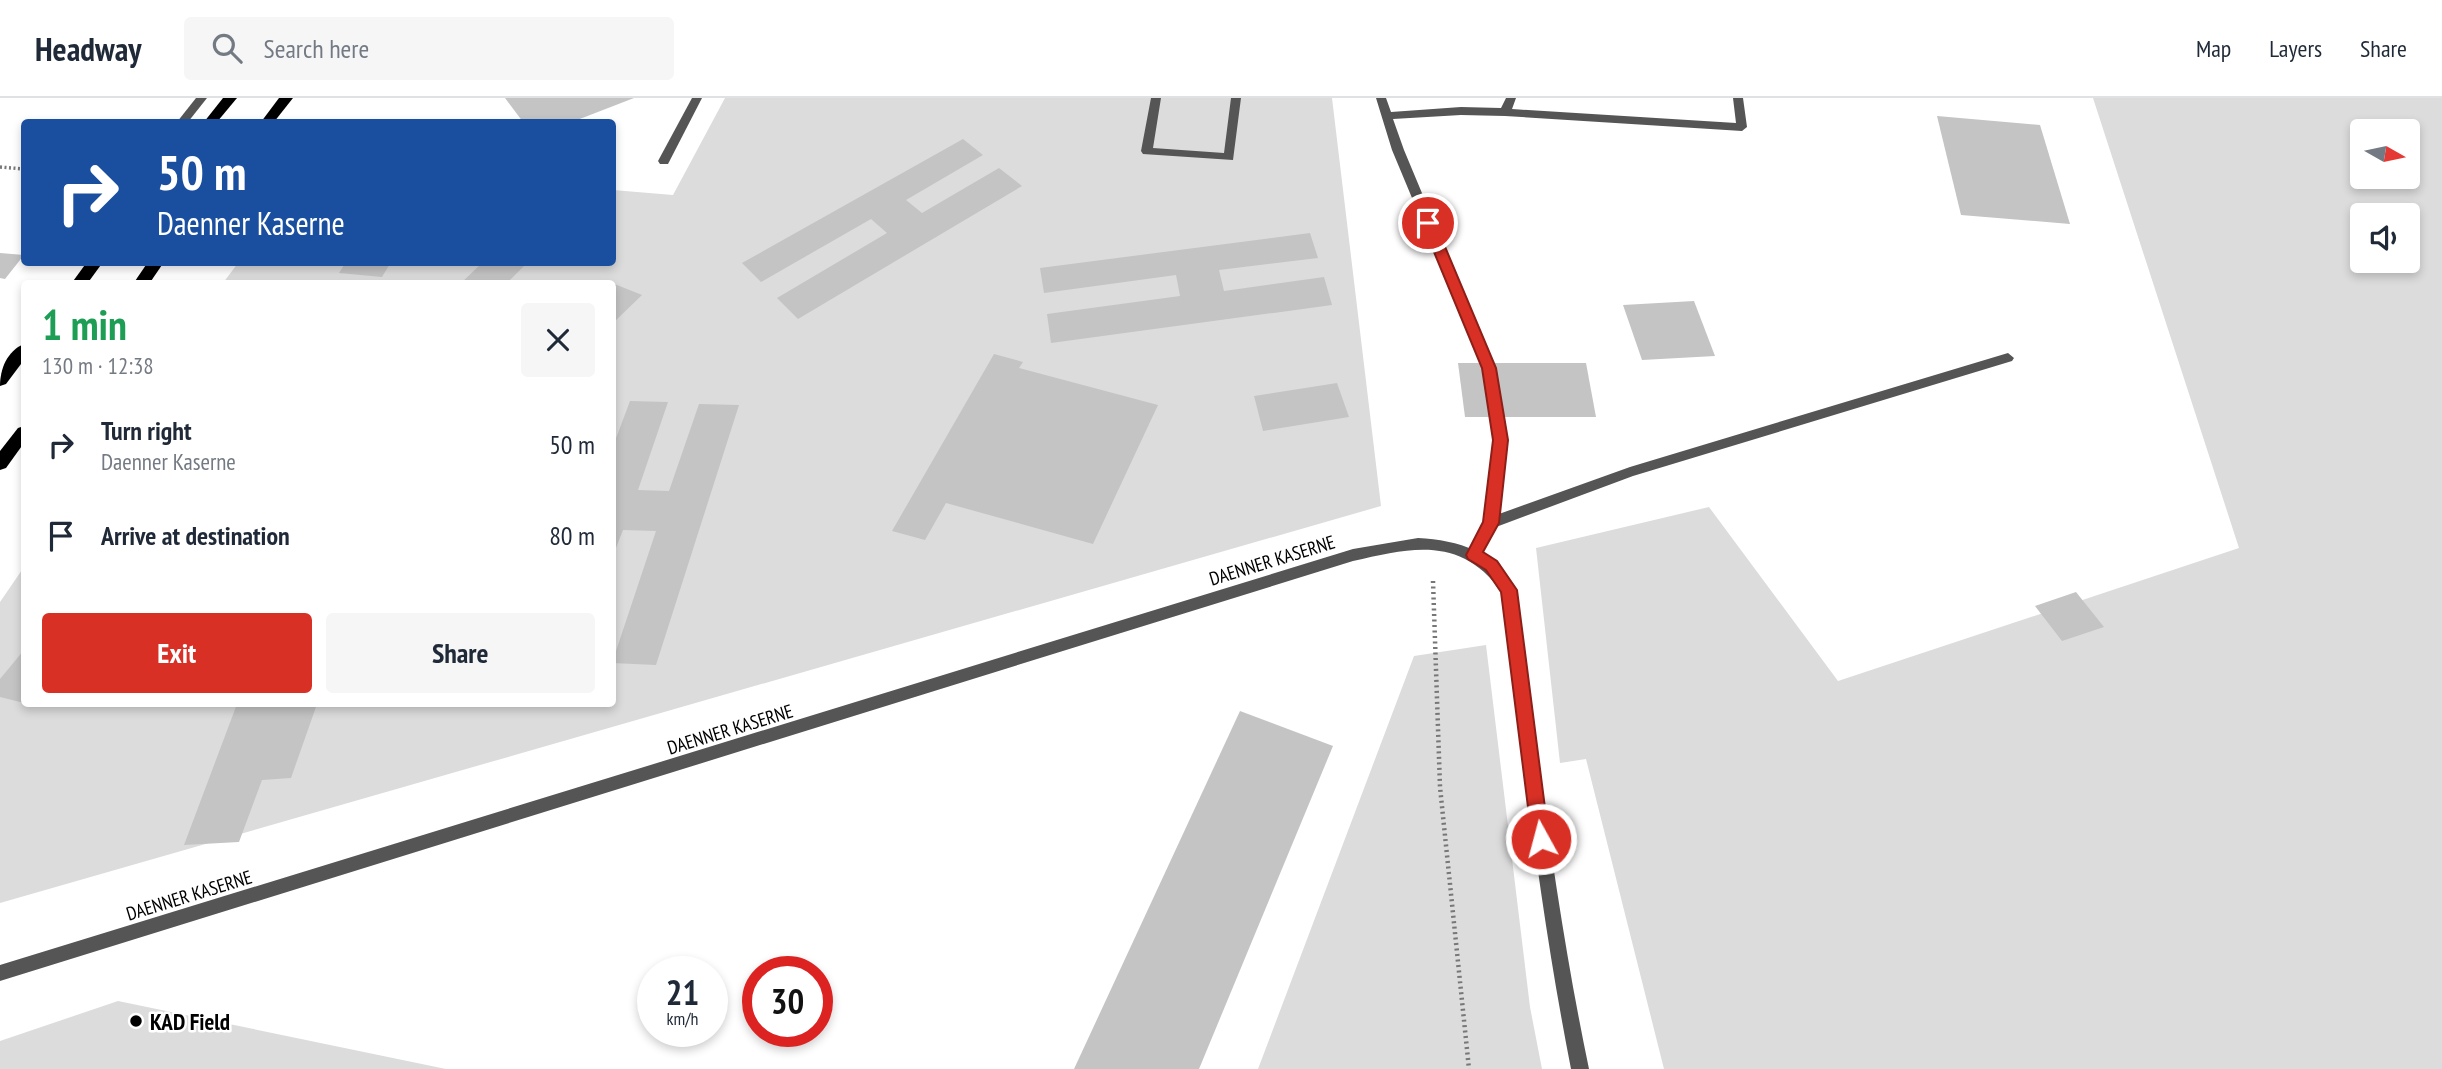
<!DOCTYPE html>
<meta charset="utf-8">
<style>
body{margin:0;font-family:"PT Sans Narrow",sans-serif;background:#f6f6f7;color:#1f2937;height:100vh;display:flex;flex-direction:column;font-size:26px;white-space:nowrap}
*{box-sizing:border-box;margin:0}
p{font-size:23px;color:#747a83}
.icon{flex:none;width:38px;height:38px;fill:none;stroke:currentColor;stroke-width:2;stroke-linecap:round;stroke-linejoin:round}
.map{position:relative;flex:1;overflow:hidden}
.side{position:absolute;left:21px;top:182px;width:595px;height:427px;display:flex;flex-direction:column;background:#fff;border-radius:7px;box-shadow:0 4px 10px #0003}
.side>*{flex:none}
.top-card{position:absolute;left:21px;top:21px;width:595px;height:147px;border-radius:7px;box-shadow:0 4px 10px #0003;background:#1a4fa0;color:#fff;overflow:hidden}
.needle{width:46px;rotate:99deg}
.fabs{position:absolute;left:2350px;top:21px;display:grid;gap:14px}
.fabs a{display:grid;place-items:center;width:70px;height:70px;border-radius:7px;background:#fff;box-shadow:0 4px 10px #0003;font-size:35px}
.speed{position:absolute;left:637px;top:858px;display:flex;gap:14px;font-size:35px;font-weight:700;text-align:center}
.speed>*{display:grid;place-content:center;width:91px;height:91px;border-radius:50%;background:#fff;box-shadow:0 4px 10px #0003;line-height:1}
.speed small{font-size:18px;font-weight:400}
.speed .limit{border:10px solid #d22;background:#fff;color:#111}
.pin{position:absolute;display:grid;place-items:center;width:60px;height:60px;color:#fff;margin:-30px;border:4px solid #fff;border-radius:50%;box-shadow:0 2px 7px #0007}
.me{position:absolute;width:77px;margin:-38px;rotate:353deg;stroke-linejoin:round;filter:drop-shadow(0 0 5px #0008)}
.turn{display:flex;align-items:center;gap:24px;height:147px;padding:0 21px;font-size:32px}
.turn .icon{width:91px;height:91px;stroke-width:2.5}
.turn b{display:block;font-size:49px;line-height:60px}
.round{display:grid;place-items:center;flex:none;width:74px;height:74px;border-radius:7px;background:#f6f6f7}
.overview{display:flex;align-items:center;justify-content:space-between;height:119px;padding:0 21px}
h1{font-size:42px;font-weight:700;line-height:52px;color:#1e9e55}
.action{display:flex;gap:14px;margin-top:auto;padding:14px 21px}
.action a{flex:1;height:80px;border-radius:7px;background:#d93025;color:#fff;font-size:28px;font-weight:700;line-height:80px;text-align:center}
.action a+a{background:#f6f6f7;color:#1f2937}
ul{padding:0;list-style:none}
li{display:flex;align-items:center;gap:21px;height:91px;padding:0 21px}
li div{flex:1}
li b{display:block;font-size:26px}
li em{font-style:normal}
header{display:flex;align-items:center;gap:42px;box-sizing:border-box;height:98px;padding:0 35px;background:#fff;border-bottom:2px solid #e0e1e3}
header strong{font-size:33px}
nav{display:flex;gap:38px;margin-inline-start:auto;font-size:24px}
.search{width:490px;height:63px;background:#f6f6f7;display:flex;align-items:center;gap:18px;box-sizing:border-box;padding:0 24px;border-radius:7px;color:#747a83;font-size:26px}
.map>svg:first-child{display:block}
.green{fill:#dcdcdc;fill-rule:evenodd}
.building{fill:#c4c4c4}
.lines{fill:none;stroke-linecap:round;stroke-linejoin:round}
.path-far1{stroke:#777;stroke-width:3.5;stroke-dasharray:2 2.5;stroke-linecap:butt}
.path{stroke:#777;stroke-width:4.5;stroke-dasharray:2 3.5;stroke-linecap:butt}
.service{fill:#555;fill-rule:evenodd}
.minor{fill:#555;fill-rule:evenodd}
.primary{fill:#000;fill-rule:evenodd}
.route{fill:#d93025;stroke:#8d1f18;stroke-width:2}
.poi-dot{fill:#000;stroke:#fff;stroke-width:2.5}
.labels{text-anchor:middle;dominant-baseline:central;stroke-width:5;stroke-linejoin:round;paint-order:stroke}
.street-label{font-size:19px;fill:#000;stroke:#fff}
.near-poi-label{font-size:23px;font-weight:bold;fill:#000;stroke:#fff;text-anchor:start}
</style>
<header>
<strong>Headway</strong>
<div class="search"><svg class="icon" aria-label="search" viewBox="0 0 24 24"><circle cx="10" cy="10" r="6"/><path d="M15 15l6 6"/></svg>Search here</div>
<nav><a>Map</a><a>Layers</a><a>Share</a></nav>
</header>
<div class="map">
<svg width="2442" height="971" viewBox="0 0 2442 971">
<rect width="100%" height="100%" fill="#fff"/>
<!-- green -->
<g class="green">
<polygon points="725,0 1332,0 1381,408 0,805 0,504 24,469 24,606 612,606 612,186 223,185 238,165 612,164 613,92 673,97"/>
<path d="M2093,0H2442V971H1664L1586,661L1560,665L1536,450L1709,409L1838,583L2239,450ZM2362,33H2408V79H2362ZM2362,117H2408V163H2362Z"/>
<polygon points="1486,547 1530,909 1542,971 1258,971 1414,558"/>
<polygon points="118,903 446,971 0,971 0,943"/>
</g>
<!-- building -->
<g class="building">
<polygon points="505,0 634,0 572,24 523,24"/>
<polygon points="1937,18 2040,27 2070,126 1961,117"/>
<polygon points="963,41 983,57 906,102 922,115 999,70 1022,88 798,221 777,200 887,135 871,121 761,184 742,165"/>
<polygon points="1310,135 1318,160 1219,172 1224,193 1324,179 1332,207 1051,245 1047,216 1180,198 1176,177 1044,195 1040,170"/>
<polygon points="0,155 24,157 5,181 0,180"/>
<polygon points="346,164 391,164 382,179 339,175"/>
<polygon points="483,164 528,164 506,186 460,186"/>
<polygon points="612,185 642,197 612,226"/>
<polygon points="1694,203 1715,258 1642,262 1623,207"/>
<polygon points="994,256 1023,264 1019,270 1158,307 1093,446 946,405 925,442 892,433"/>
<polygon points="1458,265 1586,265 1596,319 1465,319"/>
<polygon points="1337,285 1349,319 1263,333 1254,298"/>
<polygon points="630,303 668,304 638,392 669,393 699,306 739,307 656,567 612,565 656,433 623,432 612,460 612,351"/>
<polygon points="2076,494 2104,529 2062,543 2035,508"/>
<polygon points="24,552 24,605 0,599 0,581"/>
<polygon points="237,606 317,606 291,680 262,682 239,744 184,747"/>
<polygon points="1240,613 1333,648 1199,971 1074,971"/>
</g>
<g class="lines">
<!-- path-far1 -->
<polyline class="path-far1" points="0,69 24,71"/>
<!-- path -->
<polyline class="path" points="1433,483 1440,689 1469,971"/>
<!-- service -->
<g class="service">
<polygon points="196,0 207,0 188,24 177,24"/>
<polygon points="692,0 702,0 668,66 660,66 658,63"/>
<polygon points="1151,0 1161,0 1153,50 1224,55 1231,0 1241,0 1233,62 1143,56 1141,53"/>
<polygon points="1376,0 1386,0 1391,14 1461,9 1501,10 1506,0 1516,0 1512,11 1736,25 1733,0 1743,0 1747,29 1742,33 1505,18 1461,17 1393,21 1404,52 1495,270 1508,342 1499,416 1630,369 2008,255 2014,260 2012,263 1633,378 1496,429 1479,461 1469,461 1467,457 1484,425 1494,342 1483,270 1392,52"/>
</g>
<!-- minor -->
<path class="minor" d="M1418,440C1459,442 1496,454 1516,492C1537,652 1556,813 1589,971H1571C1540,813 1522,653 1502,494C1461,438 1413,449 1353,463L0,883V867L1353,451Z"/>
<!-- primary -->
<g class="primary">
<polygon points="223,0 237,0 217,24 204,24"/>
<polygon points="279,0 293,0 274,24 261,24"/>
<polygon points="87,164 103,164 87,186 71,186"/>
<polygon points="148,164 164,164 149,186 133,186"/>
<path d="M24,246V262L6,286L0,288C0,271 7,253 24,246Z"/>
<polygon points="24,328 24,345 6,370 0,372 0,353 18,330"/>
</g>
</g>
<!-- route -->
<polygon class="route" points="1428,120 1435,125 1496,270 1508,342 1499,425 1483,454 1497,463 1517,492 1549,741 1547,747 1541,749 1534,747 1532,741 1501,494 1486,472 1468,461 1466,457 1483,424 1493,342 1482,270 1422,125"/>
<!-- markers -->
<circle class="poi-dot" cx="136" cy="923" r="7"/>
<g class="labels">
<!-- street labels -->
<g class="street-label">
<text transform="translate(1272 462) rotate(-17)">DAENNER KASERNE</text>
<text transform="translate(730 631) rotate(-17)">DAENNER KASERNE</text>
<text transform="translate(189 797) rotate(-17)">DAENNER KASERNE</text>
</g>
<!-- near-poi labels -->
<g class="near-poi-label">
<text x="150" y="923">KAD Field</text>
</g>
</g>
</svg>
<div class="fabs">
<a><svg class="needle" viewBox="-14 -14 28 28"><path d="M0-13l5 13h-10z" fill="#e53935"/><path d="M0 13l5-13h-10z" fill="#747a83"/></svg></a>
<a><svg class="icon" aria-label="sound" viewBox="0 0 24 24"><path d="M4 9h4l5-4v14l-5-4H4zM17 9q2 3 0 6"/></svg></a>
</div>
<div class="speed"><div>21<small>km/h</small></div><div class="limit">30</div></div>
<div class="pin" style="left:1428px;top:125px;background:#d93025"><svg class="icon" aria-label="arrive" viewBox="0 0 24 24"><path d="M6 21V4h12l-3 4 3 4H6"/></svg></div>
<svg class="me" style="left:1541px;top:741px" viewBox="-20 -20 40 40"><circle r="17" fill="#d93025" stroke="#fff" stroke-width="3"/><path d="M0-11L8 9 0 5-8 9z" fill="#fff"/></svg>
<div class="top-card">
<div class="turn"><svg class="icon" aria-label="right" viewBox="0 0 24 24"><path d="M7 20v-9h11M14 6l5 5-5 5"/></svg><div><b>50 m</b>Daenner Kaserne</div></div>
</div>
<section class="side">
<div class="overview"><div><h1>1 min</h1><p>130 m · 12:38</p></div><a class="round"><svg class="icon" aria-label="close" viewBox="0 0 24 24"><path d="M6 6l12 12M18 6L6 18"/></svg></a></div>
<ul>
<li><svg class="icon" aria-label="right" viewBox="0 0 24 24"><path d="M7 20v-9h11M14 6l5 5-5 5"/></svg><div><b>Turn right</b><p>Daenner Kaserne</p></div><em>50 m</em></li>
<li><svg class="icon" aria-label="arrive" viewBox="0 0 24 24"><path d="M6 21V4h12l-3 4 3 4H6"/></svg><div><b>Arrive at destination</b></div><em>80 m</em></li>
</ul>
<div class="action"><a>Exit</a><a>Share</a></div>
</section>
</div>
